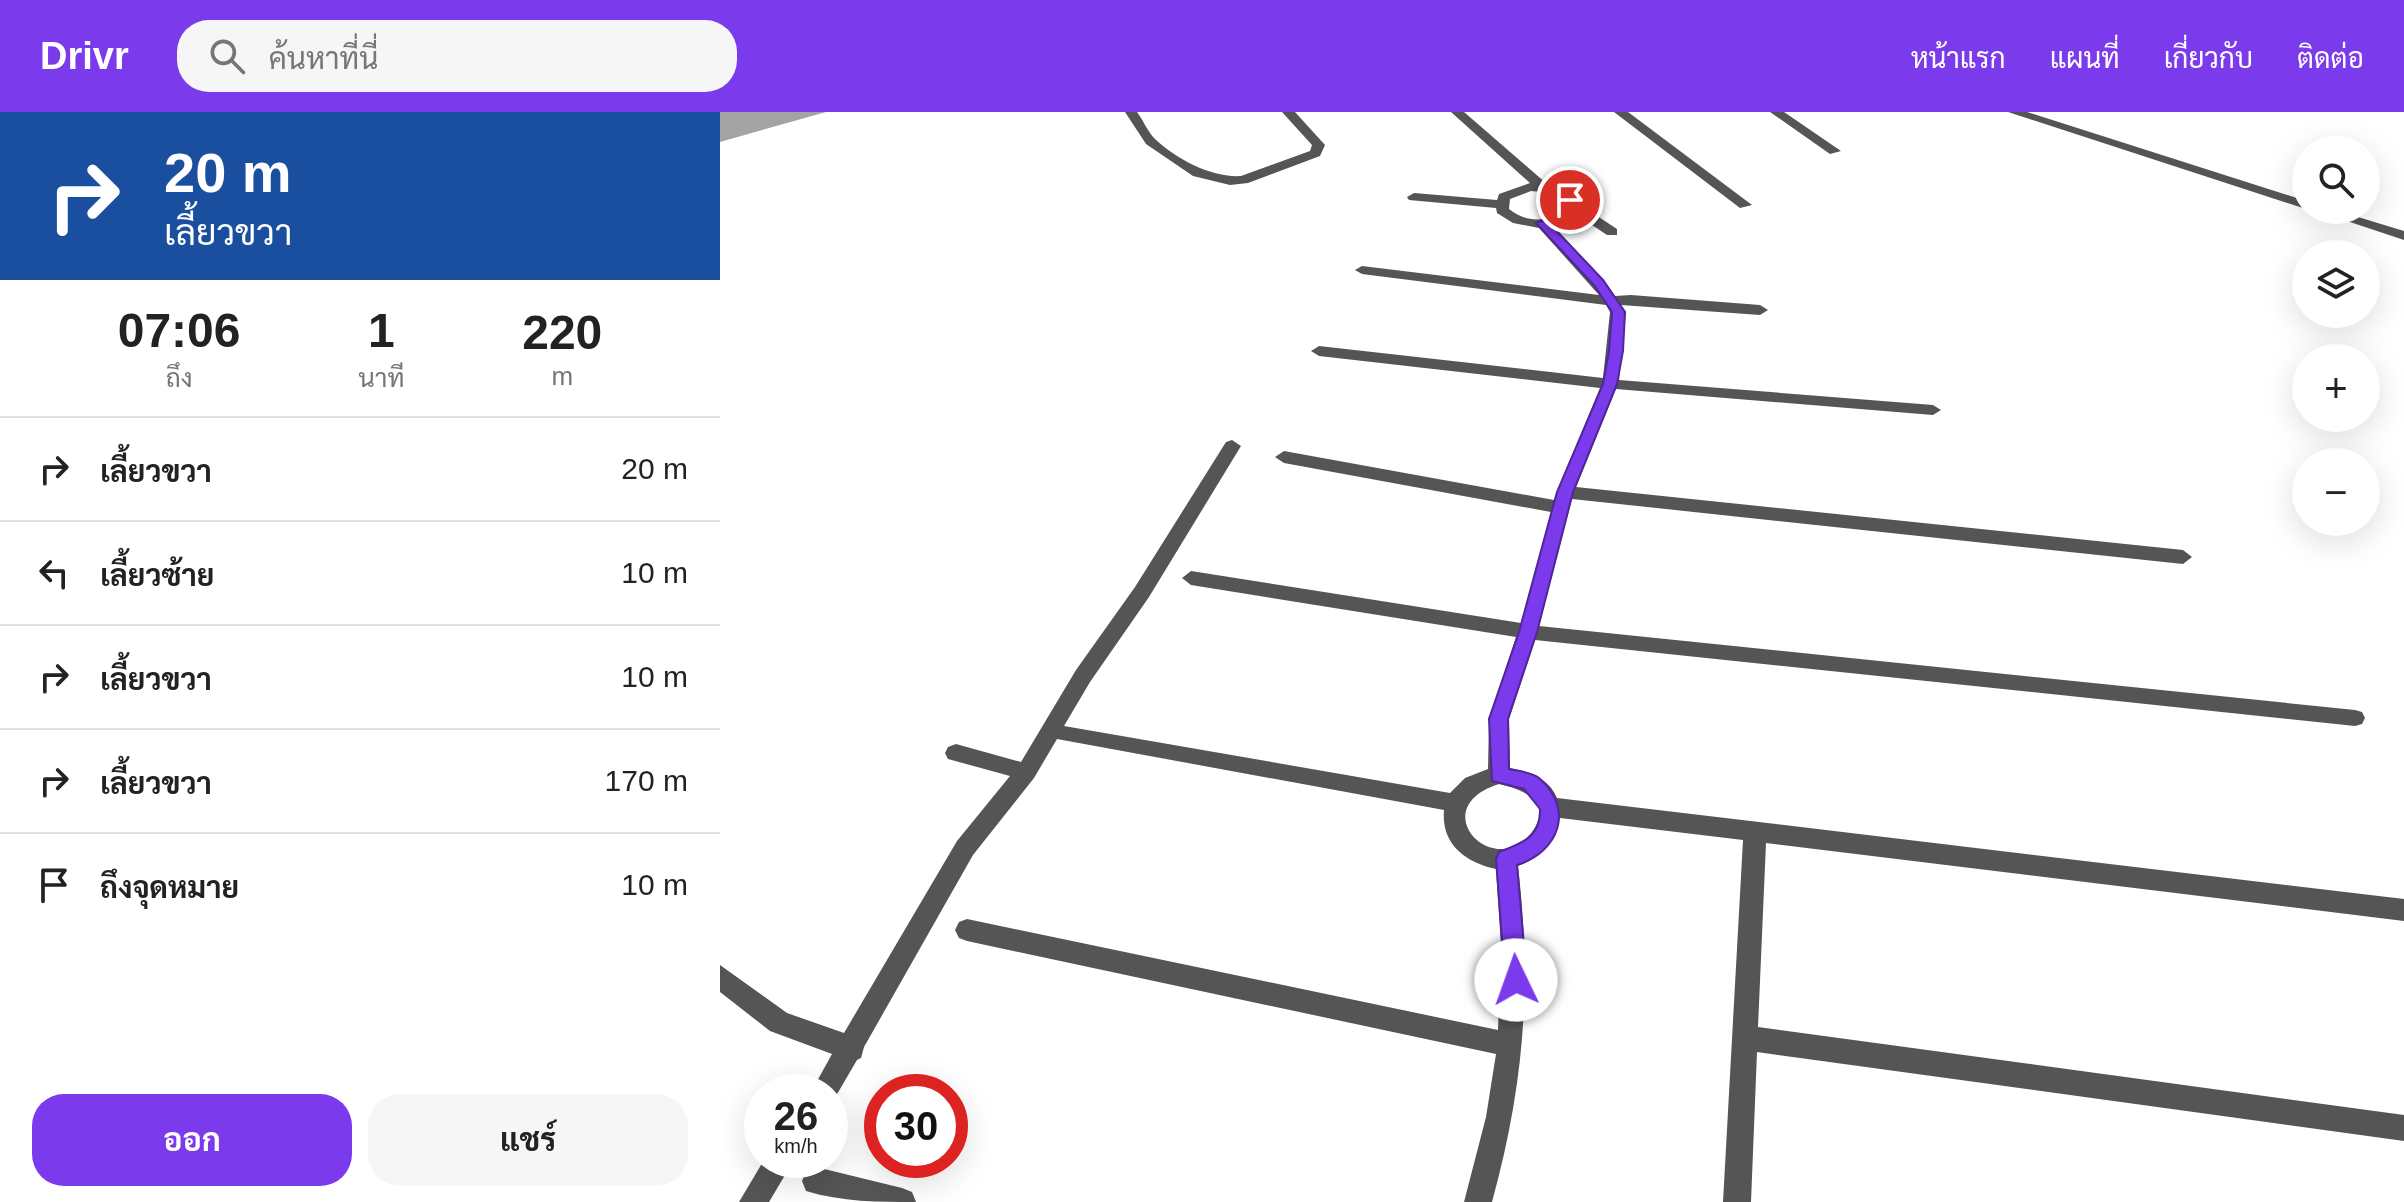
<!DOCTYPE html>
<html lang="th">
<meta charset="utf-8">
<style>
body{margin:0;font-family:Helvetica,Sarabun,sans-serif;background:#f6f6f6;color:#222;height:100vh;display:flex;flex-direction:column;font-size:30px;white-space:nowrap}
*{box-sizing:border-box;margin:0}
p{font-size:26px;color:#767676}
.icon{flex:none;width:44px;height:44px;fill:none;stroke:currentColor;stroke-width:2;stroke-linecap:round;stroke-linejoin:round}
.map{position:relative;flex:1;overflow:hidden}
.sheet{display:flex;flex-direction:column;background:#fff;width:720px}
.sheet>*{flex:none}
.top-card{background:#1a4fa0;color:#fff;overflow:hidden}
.tools{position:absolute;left:1572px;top:24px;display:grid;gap:16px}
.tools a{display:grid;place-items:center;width:88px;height:88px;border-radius:50%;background:#fff;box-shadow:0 8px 32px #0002;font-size:40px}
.speed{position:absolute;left:24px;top:962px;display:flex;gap:16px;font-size:40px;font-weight:700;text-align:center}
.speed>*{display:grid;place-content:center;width:104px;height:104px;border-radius:50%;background:#fff;box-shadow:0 8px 32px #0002;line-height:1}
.speed small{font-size:20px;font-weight:400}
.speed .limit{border:12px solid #d22;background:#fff;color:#111}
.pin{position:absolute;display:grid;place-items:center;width:68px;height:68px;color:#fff;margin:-34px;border:4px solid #fff;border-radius:50%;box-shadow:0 2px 8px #0007}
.me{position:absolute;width:88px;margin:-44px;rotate:357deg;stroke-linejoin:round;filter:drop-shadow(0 0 6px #0008)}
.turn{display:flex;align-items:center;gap:28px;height:168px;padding:0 32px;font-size:36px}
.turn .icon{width:104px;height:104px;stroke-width:2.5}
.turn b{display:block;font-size:56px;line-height:68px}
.eta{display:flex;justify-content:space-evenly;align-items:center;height:136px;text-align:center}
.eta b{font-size:48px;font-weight:700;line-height:56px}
.cta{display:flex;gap:16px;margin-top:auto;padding:16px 32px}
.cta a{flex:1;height:92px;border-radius:32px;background:#7c3aed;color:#fff;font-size:32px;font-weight:700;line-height:92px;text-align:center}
.cta a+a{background:#f6f6f6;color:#222}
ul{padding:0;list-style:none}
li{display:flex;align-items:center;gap:24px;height:104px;padding:0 32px;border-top:2px solid #e0e0e0}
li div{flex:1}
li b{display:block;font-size:30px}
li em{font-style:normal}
header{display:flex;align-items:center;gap:48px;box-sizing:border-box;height:112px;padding:0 40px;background:#7c3aed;color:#fff}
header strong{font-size:38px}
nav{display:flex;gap:44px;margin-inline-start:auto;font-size:28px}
.search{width:560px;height:72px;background:#f6f6f6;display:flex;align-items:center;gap:20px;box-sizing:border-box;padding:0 28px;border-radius:32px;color:#767676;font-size:30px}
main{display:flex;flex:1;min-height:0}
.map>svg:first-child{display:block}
.water{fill:#a3a3a3}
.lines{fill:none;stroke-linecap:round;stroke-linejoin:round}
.minor{fill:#555;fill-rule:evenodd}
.route{fill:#7c3aed;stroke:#51269a;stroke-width:2}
</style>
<header>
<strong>Drivr</strong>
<div class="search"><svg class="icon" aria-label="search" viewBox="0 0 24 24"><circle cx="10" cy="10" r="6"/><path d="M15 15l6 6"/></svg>ค้นหาที่นี่</div>
<nav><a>หน้าแรก</a><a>แผนที่</a><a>เกี่ยวกับ</a><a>ติดต่อ</a></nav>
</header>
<main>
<section class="sheet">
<div class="top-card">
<div class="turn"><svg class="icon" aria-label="right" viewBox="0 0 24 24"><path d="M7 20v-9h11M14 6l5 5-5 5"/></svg><div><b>20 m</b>เลี้ยวขวา</div></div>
</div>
<div class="eta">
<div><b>07:06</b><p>ถึง</p></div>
<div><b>1</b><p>นาที</p></div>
<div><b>220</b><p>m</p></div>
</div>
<ul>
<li><svg class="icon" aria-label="right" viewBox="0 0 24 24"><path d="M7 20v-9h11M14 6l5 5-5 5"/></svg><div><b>เลี้ยวขวา</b></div><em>20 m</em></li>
<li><svg class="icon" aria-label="left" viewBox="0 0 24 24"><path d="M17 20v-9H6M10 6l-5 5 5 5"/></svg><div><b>เลี้ยวซ้าย</b></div><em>10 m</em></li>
<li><svg class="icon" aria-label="right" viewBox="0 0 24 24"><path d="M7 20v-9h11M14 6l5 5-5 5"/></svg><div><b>เลี้ยวขวา</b></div><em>10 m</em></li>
<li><svg class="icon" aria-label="right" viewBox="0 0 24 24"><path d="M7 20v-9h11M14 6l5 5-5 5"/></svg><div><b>เลี้ยวขวา</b></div><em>170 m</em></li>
<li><svg class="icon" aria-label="arrive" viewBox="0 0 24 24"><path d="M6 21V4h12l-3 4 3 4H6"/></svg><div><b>ถึงจุดหมาย</b></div><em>10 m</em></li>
</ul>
<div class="cta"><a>ออก</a><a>แชร์</a></div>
</section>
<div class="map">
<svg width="1684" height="1090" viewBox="0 0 1684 1090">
<rect width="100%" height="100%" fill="#fff"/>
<!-- water -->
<polygon class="water" points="0,0 106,0 0,30"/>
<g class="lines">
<!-- minor -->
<g class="minor">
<path d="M405,0H417C423,8 428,20 435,27C456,47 492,66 521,64L590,39L592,33L562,0H575L605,33L600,44L528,71L510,73L473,64L426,32Z"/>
<path d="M731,0H744L827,72L853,81L856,90L897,117V123H887L854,101L832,113L883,167L895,184L911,183L1040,193L1048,198L1040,203L901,193L906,200L899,268L1213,293L1221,298L1213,303L896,277L856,375L1463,438L1472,445L1463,452L852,387L819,514L1635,598L1642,600L1645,606L1642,612L1635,614L815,528L789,607L790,656C810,661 829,666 837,686L1684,787V809L1046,731L1038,915L1684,1003V1029L1037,940L1031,1090H1003L1023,728L840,706C834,730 821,745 798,754C812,875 804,973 772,1090H744L766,1005L776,942L247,829L239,826L235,818L239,810L247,807L778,918L781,834L776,757C745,750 721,732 724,698L337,627L314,666L253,743L144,935L141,946L137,948L113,989L110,991V980H91L112,942L50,919L0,880V853L67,901L124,921L237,729L290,664L228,647L225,641L228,635L236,632L301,650L356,558L415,475L506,330L512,328L521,334L429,485L370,570L344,614L730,681L745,666L768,657L769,607L796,525L471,473L462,466L471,459L801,511L831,400L564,351L555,345L564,339L834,388L880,276L599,244L591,239L599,234L883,266L890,200L886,193L642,162L635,158L642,154L879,183L819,116L793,111L777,101L776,96L689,88L687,85L694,81L777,88L779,82L810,71ZM811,79L831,81L842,86L844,96C827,111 807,111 789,97L790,87ZM779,672C803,677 834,690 812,720C774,770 703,696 779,672Z"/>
<polygon points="894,0 908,0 1032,93 1020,96"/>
<polygon points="1050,0 1064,0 1121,39 1110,42"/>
<polygon points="1288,0 1307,0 1586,89 1586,97"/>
<polygon points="1594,98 1615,98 1684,119 1684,128"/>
<polygon points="44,1048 74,1048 49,1090 19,1090"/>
<path d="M96,1055L182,1076L192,1080L196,1090C158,1090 122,1090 86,1079L82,1069L86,1059Z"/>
</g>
</g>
<!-- route -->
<path class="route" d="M850,85L857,88C858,105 845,109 831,113L883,168L905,200L903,239L897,272L853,380L817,520L788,607L789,657C798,659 812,660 819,666C855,697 839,740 797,753L807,868L804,876L796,879L788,876L785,868L776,747L779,740C801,732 821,725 820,697L804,677L772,669L769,607L799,520L837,380L883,272L889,239L892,200L874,173L816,111L838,104L845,96L844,88Z"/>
</svg>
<div class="tools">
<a><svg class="icon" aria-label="search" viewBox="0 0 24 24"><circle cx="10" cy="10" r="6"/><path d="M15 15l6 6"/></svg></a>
<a><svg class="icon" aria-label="layers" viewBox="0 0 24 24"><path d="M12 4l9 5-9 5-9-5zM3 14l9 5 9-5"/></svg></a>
<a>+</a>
<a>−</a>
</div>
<div class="speed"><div>26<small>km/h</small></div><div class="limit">30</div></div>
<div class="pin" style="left:850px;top:88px;background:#d93025"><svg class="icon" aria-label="arrive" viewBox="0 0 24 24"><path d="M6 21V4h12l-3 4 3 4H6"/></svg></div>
<svg class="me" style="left:796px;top:868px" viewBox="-20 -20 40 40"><circle r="19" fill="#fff"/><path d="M0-13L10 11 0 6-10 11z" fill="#7c3aed"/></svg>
</div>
</main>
